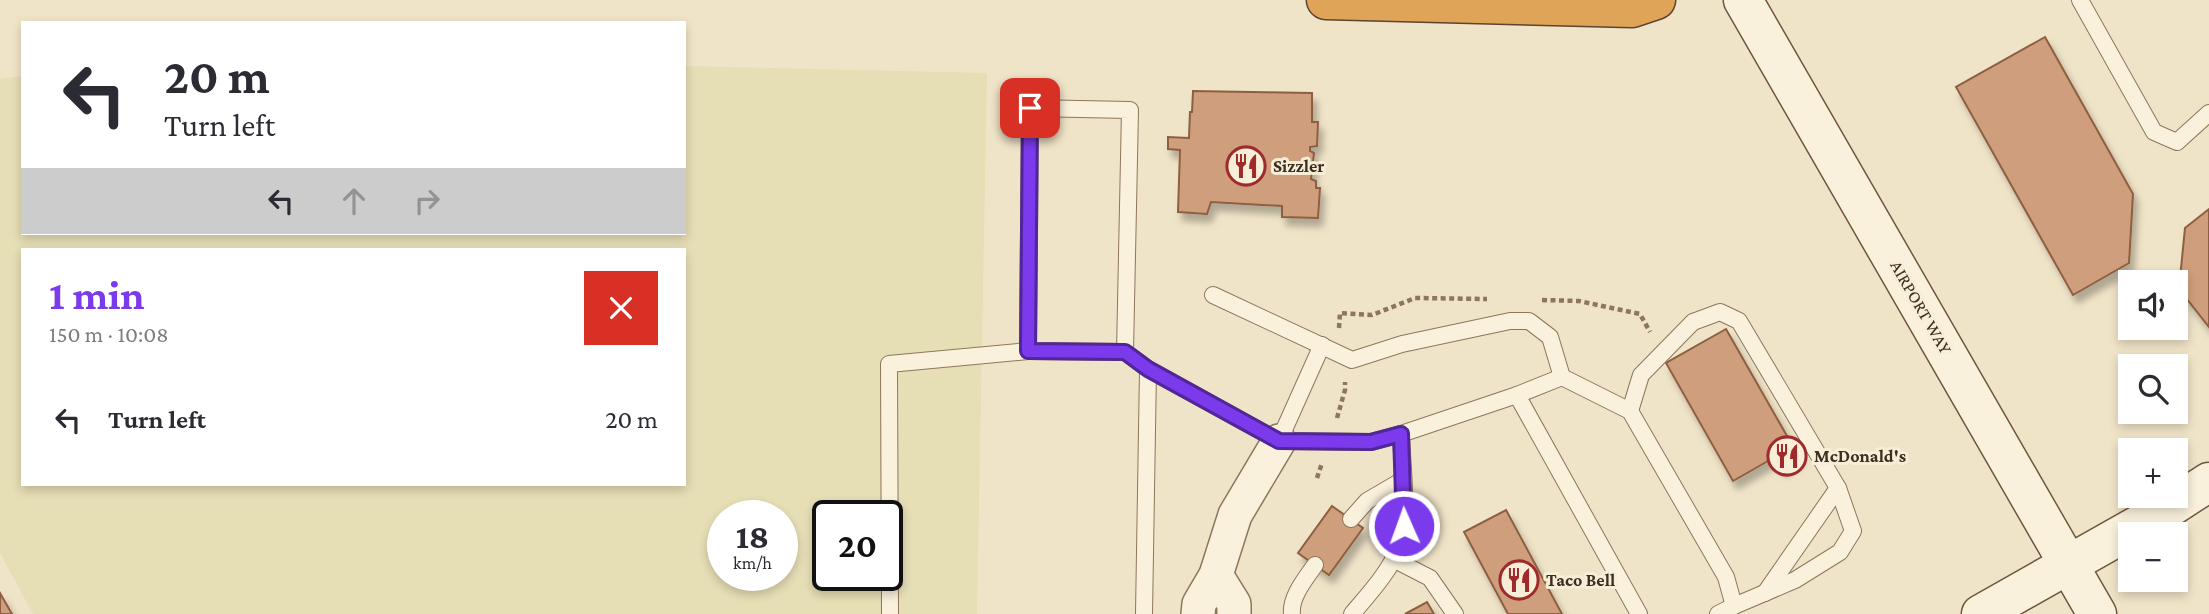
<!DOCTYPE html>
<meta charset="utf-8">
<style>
body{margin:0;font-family:"Crimson Pro",serif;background:#f2f2f3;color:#2b2b33;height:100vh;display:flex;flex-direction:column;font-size:26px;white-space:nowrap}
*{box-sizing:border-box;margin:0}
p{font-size:23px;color:#7c7c81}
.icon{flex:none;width:38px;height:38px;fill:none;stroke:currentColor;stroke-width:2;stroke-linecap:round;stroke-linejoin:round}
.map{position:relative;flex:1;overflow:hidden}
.side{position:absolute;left:21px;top:248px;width:665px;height:238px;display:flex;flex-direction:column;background:#fff;border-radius:0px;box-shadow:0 4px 10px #0003}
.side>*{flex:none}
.guide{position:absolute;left:21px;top:21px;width:665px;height:214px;border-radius:0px;box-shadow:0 4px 10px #0003;background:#fff;color:#2b2b33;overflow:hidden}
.fabs{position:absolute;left:2118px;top:270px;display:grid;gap:14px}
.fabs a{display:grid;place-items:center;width:70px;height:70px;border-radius:0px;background:#fff;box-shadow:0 4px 10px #0003;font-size:35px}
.speed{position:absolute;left:707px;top:500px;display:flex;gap:14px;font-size:35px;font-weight:700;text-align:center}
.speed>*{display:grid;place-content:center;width:91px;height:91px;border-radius:50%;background:#fff;box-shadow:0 4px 10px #0003;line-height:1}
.speed small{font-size:18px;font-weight:400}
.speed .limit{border:4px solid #111;border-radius:10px;background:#fff;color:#111}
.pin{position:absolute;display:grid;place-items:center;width:60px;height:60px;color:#fff;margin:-30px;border-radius:14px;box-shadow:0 4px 10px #0006}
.me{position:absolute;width:77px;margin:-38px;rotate:358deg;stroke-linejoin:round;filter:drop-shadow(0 0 5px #0008)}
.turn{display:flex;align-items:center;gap:24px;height:147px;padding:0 28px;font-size:32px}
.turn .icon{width:91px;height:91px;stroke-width:2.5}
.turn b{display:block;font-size:49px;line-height:60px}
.lanes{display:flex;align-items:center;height:66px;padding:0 28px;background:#0003;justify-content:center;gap:35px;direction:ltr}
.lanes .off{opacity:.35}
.round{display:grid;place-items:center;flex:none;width:74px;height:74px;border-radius:0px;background:#f2f2f3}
.overview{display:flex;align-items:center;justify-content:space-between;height:119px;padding:0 28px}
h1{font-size:42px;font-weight:700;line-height:52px;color:#7c3aed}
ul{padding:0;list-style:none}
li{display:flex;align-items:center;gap:21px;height:105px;padding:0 28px}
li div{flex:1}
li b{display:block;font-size:26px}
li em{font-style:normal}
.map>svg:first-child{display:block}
.farmland{fill:#e6deb5;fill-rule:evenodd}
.building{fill:#cf9f7d;stroke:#8d5f41;stroke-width:2;filter:url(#shadow)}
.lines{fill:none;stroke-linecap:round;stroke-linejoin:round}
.lane-casing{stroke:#8d765c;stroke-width:18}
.street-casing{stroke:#8d765c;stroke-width:36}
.secondary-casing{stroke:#6f573f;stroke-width:41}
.highway-casing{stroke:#5b4430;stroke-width:41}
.path{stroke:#8d765c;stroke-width:4.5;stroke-dasharray:5 3.5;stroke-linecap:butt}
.lane{stroke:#faf1dc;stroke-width:16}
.street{stroke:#faf1dc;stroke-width:33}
.secondary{stroke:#faf1dc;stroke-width:38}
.highway{stroke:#e0a458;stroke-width:38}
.route-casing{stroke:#51269a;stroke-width:18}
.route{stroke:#7c3aed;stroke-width:12}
.labels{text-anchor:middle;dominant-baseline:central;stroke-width:6;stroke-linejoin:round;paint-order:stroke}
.poi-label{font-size:18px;font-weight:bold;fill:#3d2e20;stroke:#f7eed8;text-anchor:start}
.street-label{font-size:18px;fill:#3d2e20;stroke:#f7eed8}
</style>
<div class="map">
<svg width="2209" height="614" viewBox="0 0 2209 614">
<defs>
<filter id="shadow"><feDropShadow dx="4.5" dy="8" stdDeviation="3.5" flood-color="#0004"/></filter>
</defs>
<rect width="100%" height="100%" fill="#f0e4c8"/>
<!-- farmland -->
<path class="farmland" d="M684,66L987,73L977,614H33L0,553V79L23,76V233H684ZM23,250H684V485H23ZM723,516H782V576H723ZM828,516H887V576H828Z"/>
<!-- building -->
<g class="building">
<polygon points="2045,37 2133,194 2129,263 2073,295 1956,87"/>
<polygon points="1193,91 1312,93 1312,122 1318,122 1317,146 1310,147 1310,151 1314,153 1311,179 1316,181 1316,188 1320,188 1318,218 1282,217 1282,206 1211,202 1207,214 1178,212 1180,150 1168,149 1168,137 1189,138 1190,112 1192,112"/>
<polygon points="2209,209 2209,327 2179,289 2185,228"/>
<polygon points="1726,329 1799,457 1781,468 1775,457 1733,481 1666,363"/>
<polygon points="1332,506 1363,528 1329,575 1298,553"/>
<polygon points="1506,510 1562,614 1508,614 1464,532"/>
<polygon points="0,593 12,614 0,614"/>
<polygon points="1427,602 1434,614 1405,614"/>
</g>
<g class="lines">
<!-- lane casing -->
<g class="lane-casing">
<g id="lane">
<polyline points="2080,0 2154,132 2177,142 2209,113"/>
<polyline points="1213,295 1352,360 1402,344 1510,321 1529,321 1550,337 1562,377 1630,411 1726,577 1734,606 1718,614"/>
<polyline points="1125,352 1130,110 1030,108 1028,351 1125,352 1148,369 1279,441 1371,442 1401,434 1517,395"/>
<polyline points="1562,377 1517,395 1639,614"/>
<polyline points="1630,411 1641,375 1693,322 1720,312 1739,321 1838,488 1853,531 1840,552 1795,580 1734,606"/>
<polyline points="1279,441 1322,345"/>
<polyline points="1351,519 1367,501 1403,480"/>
<polyline points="1393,559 1430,578 1455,614"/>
<polyline points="1765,593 1838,488"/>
<polyline points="890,614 889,364 1028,351"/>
<polyline points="1144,614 1148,369"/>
<path d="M1292,614C1290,597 1306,578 1315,565"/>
<path d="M1352,614C1368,595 1391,570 1399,547C1409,517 1402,467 1401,434"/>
</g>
</g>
<!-- street casing -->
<g class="street-casing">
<g id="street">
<polyline points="1216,575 1234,604 1234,614"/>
<polyline points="1198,614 1199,604 1216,575 1235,515 1279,441"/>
</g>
</g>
<!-- secondary casing -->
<g class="secondary-casing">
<g id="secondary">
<polyline points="1743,0 2097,614"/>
<polyline points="1981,614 2172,506 2209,482"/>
</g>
</g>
<!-- highway casing -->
<g class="highway-casing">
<polyline id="highway" points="1326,0 1632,8 1656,0"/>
</g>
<!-- path -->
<g class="path">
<polyline points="1542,300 1579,301 1640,314 1650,332"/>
<polyline points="1339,328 1340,313 1372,315 1415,298 1487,299"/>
<polyline points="1337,418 1345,390 1345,382"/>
<polyline points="1317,478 1322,463"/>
</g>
<!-- lane -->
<use href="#lane" class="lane"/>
<!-- street -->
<use href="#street" class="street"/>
<!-- secondary -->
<use href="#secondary" class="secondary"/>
<!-- highway -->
<use href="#highway" class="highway"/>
</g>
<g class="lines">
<!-- route casing -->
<g class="route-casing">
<polyline id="route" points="1030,108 1028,351 1125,352 1148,369 1279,441 1371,442 1401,434 1404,526"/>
</g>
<!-- route -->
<use href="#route" class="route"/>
</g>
<!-- icons -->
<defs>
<g id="restaurant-ring" transform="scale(2.0125)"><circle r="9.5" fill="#f7eed8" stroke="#9e2a2b" stroke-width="1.5"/><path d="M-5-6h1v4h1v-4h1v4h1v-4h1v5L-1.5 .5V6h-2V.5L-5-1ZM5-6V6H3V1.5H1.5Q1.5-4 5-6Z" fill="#9e2a2b"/></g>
</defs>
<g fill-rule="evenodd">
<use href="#restaurant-ring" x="1246" y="166"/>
<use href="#restaurant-ring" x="1787" y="456"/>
<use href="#restaurant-ring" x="1519" y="580"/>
</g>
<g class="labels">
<!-- poi labels -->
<g class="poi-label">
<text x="1273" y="166">Sizzler</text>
<text x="1814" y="456">McDonald's</text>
<text x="1546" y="580">Taco Bell</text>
</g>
<!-- street labels -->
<g class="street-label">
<text transform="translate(1921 307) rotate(60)">AIRPORT WAY</text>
</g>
</g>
</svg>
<div class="fabs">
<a><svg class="icon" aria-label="sound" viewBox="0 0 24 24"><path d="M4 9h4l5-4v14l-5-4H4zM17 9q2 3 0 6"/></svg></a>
<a><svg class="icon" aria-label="search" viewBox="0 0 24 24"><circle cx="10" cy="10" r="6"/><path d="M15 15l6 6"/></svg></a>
<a>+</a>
<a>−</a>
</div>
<div class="speed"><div>18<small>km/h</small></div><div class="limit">20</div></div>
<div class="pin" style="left:1030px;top:108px;background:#d93025"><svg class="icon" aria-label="arrive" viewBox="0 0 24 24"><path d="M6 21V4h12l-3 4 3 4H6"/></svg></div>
<svg class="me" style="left:1404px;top:526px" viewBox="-20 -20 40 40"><circle r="17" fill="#7c3aed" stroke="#fff" stroke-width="3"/><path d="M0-11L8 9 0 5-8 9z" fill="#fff"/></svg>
<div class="guide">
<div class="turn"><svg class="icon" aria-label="left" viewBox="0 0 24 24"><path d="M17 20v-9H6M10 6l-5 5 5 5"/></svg><div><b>20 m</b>Turn left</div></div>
<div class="lanes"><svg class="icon" aria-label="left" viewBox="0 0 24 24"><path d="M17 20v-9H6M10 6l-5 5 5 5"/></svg><svg class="icon off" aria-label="ahead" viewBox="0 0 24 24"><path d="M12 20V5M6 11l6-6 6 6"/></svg><svg class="icon off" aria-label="right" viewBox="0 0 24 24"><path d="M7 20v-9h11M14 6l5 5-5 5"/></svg></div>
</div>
<section class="side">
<div class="overview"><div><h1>1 min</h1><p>150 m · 10:08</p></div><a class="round" style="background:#d93025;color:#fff"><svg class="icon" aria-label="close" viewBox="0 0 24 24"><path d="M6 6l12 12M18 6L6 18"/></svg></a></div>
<ul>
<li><svg class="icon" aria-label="left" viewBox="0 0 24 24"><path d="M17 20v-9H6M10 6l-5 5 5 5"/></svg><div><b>Turn left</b></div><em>20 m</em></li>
</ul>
</section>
</div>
